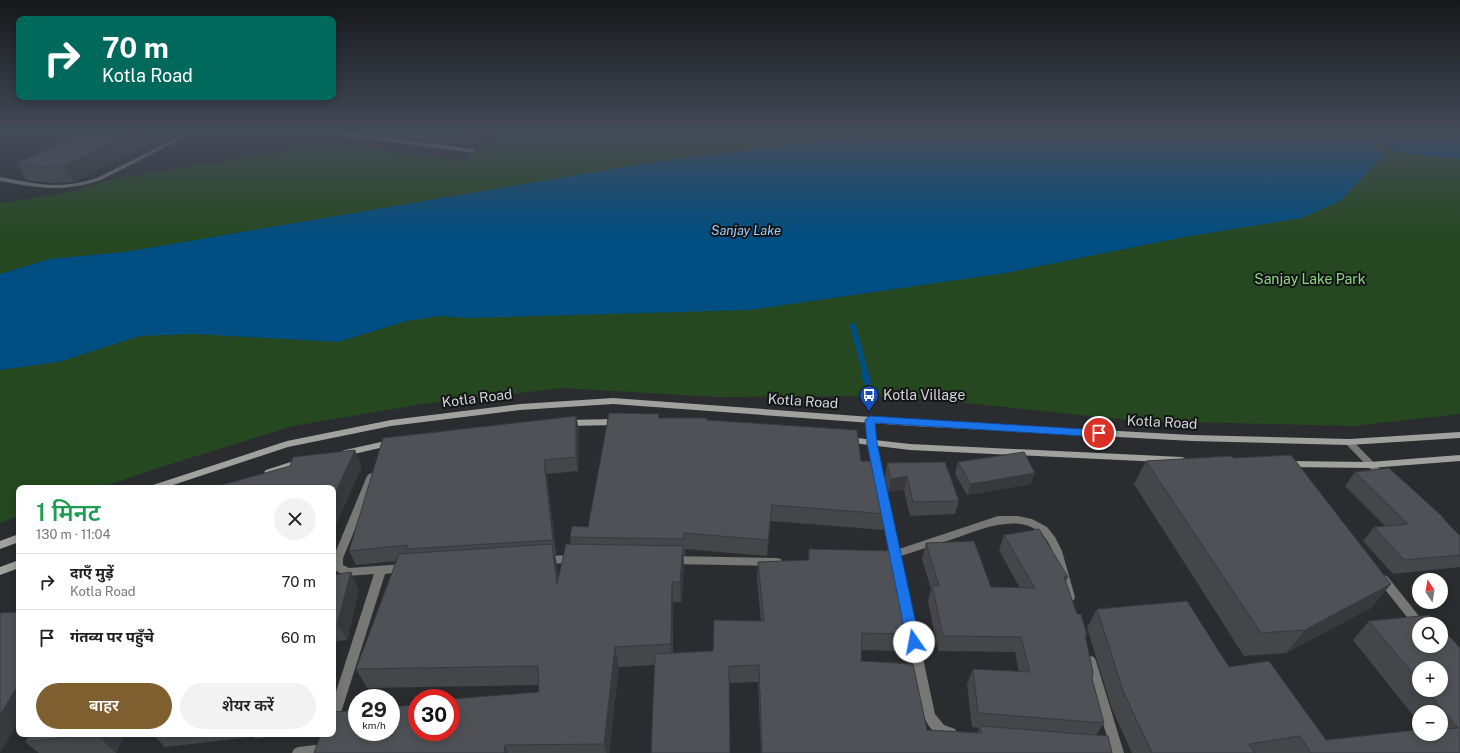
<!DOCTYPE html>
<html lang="hi">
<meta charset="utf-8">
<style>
body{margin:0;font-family:"Public Sans","Noto Sans Devanagari",sans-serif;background:#f2f2f2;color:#222;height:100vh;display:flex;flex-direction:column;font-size:15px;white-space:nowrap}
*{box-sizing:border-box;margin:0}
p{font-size:13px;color:#767676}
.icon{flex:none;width:22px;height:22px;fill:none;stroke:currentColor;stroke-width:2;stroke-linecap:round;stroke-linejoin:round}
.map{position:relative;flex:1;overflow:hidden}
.details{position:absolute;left:16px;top:485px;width:320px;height:252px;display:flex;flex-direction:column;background:#fff;border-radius:8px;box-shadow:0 2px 10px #0003}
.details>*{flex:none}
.hud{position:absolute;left:16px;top:16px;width:320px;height:84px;border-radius:8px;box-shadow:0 2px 10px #0003;background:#00695c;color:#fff;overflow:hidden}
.needle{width:26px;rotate:348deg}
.buttons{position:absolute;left:1412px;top:573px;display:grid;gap:8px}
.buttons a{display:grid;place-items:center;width:36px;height:36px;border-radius:50%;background:#fff;box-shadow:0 2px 10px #0003;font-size:20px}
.speed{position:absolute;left:348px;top:689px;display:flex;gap:8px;font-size:20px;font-weight:700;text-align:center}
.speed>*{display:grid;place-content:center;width:52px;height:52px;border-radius:50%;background:#fff;box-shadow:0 2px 10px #0003;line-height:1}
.speed small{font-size:10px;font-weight:400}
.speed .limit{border:6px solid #d22;background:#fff;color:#111}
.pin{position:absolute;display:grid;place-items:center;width:34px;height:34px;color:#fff;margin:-17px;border:2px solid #fff;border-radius:50%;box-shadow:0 1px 4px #0007}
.me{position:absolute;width:44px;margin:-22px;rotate:348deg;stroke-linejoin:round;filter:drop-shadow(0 0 3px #0008)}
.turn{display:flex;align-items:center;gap:14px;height:84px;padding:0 20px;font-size:18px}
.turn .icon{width:52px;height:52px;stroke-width:2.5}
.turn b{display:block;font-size:28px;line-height:34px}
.round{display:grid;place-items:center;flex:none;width:42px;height:42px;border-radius:21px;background:#f2f2f2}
.summary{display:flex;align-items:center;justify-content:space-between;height:68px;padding:0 20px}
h1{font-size:24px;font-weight:600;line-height:30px;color:#1e9e55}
.cta{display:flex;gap:8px;margin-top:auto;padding:8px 20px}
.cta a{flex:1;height:46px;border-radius:24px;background:#7f5e2f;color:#fff;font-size:16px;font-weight:600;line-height:46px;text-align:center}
.cta a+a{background:#f2f2f2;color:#222}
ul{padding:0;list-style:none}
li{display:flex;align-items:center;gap:12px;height:56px;padding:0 20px;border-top:1px solid #e0e0e0}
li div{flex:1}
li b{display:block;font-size:15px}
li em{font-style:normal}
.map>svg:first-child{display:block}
.green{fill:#254820}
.water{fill:#004e82}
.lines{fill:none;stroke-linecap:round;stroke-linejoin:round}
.stream-far1{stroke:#004e82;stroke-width:6}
.stream{stroke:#004e82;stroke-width:8}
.street{fill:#777775;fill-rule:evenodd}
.secondary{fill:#a1a19e;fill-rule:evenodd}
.wall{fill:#44464a;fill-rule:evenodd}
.shaded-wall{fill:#37393c}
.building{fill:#4f5156;stroke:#37393c}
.route{fill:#1a73e8;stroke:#114b97}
.labels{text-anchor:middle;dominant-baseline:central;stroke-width:4;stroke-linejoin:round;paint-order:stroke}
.far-water-label{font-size:13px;font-style:italic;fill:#9bcdfb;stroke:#141516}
.park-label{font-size:14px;fill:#8cd680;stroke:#141516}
.poi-label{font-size:14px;fill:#d5d6d9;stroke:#141516;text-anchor:start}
.street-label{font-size:14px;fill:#d5d6d9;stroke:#141516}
</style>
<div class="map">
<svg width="1460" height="753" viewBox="0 0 1460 753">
<rect width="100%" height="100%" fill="#2a2c30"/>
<!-- green -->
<polygon class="green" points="526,134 1460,134 1460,414 1354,426 1138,421 897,396 716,397 563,388 423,404 293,426 155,469 100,488 19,488 19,516 0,523 0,203 67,193 116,178 330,144 464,161 482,148"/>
<!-- water -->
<polygon class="water" points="871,134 1460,134 1460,159 1405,153 1378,143 1375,147 1385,154 1340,201 1302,218 1184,237 1006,273 750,310 469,318 439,316 407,321 338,342 195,334 140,336 59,362 0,370 0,274 50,259 125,252 648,163"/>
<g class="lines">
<!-- stream-far1 -->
<polyline class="stream-far1" points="853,326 866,375"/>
<!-- stream -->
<polyline class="stream" points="865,374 867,381"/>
<!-- street -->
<g class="street">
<path d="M184,134H191L101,180C61,193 40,188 0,181V177C38,184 59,190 97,178Z"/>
<polygon points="342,134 357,134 473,149 476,151 473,153 345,136"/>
<path d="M870,417L874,420L876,443L899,549L998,516H1018L1032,519L1047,527L1055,537L1062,551L1075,597L1074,600L1070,602L1066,600C1057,582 1059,560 1048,542C1027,509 984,528 956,538C938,544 919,550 901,556L935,714L944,725L955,729L957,733L955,737C940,744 928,727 923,715L891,559H883L879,558L878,555L879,552L889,550L868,443L866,420Z"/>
<polygon points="1349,439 1352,440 1385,474 1387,476 1385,478 1379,478 1346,444 1345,442 1346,440"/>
<path d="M372,473L375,474L377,476L343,558V565L349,568L404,564L408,565L409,568L408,571L385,574L339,719L337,723L333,725V701L374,574L348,576C336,572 333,571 333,558L367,476L369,474Z"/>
<polygon points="573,555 577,556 578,559 577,562 573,563 545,564 541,563 540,560 541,557 545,556"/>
<polygon points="673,556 777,558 781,559 782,562 781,565 777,566 673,564 669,563 668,560 669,557"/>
<polygon points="1383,575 1387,576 1423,621 1424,624 1419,624 1419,629 1415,627 1379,582 1378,579 1379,576"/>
<polygon points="1090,656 1094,657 1096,661 1124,753 1112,753 1084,661 1086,657"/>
<polygon points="323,744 327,746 329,750 328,753 292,753 294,749 298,747"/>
</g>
<!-- secondary -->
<g class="secondary">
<polygon points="613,398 912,420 1192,435 1349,439 1460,432 1460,438 1349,445 1192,441 912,426 613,404 520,410 391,426 288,447 164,488 148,488 150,486 287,441 391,420 520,404"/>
<polygon points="617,419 620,420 621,422 620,424 617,425 567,426 564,425 563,423 564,421 567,420"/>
<polygon points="848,437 910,444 1182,457 1185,458 1187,460 1185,462 1182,463 910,450 845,442 844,440 845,438"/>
<polygon points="390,440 393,441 394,443 393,445 345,456 342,455 341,453 342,451 345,450"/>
<polygon points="1460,455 1460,461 1370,468 1287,467 1284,466 1282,464 1284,462 1287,461 1370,462"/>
<polygon points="300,459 303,460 305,462 303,464 269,475 266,474 264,472 266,470"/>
<polygon points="19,534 19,542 0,549 0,541"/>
<polygon points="19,560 19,568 0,575 0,567"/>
</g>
</g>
<!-- wall -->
<g class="wall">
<polygon points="369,134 409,134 401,138"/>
<polygon points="412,134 484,134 470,146 414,139"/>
<polygon points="156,141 73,182 49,183 26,180 16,163"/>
<polygon points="659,414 659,418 707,420 861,461 886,514 883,530 771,521 767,556 685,549 685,555 683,555 684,566 681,602 673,602 673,653 713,651 761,621 757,579 758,562 808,560 809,549 907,634 902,651 861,650 861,661 927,730 977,733 979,728 972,727 967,684 973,669 1019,671 1015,652 938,651 928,601 931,589 922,559 926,543 991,587 1020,588 999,550 1004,535 1068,577 1066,582 1077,614 1087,635 1086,638 1092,679 1104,723 1096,735 1112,753 761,753 758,682 729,683 655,665 619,667 609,753 314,753 417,732 539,692 539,685 367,688 356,669 397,561 356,565 349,551 576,416 579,430 578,471 547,474 556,554 555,554 557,565 558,577 571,544 570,537 588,527"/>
<polygon points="1234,458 1391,584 1371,608 1286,653 1244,656 1134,484 1146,461"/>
<polygon points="958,462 1031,484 967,495 955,474"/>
<polygon points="887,463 959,501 955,514 910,516 904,490 888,492 885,477"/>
<polygon points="1355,472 1443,517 1442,518 1460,536 1460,567 1393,574 1363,541 1374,527 1385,526 1345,486"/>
<polygon points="333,575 359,589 347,640 337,641 333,660"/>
<path d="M1097,609L1229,667L1326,740L1441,734V712H1419V723L1353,640L1369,621L1460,648V753H1132L1112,709L1087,628ZM1419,668L1441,690H1419Z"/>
<polygon points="30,734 125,734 116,753 39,753 25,742"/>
<polygon points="152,734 287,734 255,739 253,737 165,747"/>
</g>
<!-- shaded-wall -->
<g class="shaded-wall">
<polygon points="131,134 153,134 156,141 73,182 63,166"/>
<polygon points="400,134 409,134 401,138"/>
<polygon points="467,134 484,134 470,146"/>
<polygon points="576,416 579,430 578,471 576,457"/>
<polygon points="355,450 362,467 333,532 333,498"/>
<polygon points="544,460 547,474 556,554 553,540"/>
<polygon points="1035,473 1031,484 967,495 971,484"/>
<polygon points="907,476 904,490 888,492 891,479"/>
<polygon points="772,505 771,521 767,556 768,540"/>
<polygon points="552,544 557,565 562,605 557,584"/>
<polygon points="683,546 684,566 681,602 680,582"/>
<polygon points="351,572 359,589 347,640 337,624"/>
<polygon points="672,582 673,602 672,664 671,644"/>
<polygon points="1391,584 1371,608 1286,653 1305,630"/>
<polygon points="333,634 337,641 333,660"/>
<polygon points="615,647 619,667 609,753 606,753 604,744"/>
<polygon points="19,684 19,722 0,753 0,715"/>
<polygon points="96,734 125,734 116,753"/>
<polygon points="505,745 508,753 504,753"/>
</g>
<!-- building -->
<g class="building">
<polygon points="82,134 131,134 63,166 39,167 16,163"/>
<polygon points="609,413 659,414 658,418 707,418 707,420 857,430 861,461 876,461 886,514 772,505 768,540 684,533 684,539 570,537 572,526 588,527"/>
<polygon points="576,416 576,457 544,460 553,540 406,549 408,545 349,551 383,438"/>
<polygon points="355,450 333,498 333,488 211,488 290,466 293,457"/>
<polygon points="1024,452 1035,473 971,484 958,462"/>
<polygon points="1291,455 1391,584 1305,630 1261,633 1146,461 1231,456 1234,458"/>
<polygon points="945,462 959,501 913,502 907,476 891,479 887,463"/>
<polygon points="1389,468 1443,517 1442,517 1460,536 1460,555 1404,560 1374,527 1408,524 1355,472"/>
<polygon points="1039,529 1068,577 1064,577 1077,614 1081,614 1087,635 1085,635 1093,672 1092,679 1104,723 978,713 973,669 1030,672 1021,637 943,636 932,585 939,586 926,543 974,541 991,587 1035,588 1004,535"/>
<polygon points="552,544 557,584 566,544 683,546 680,582 672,582 671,644 615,647 604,744 505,745 504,753 314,753 321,734 333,734 333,712 357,710 357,732 391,732 391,707 417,705 417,732 451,732 451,699 539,692 538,666 356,669 399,554"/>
<polygon points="809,549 893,551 907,634 862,633 861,661 913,664 927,730 981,733 980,726 1108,736 1112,753 762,753 759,665 729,666 730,753 651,753 655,654 713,651 714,620 764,621 758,562 809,560"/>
<polygon points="351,572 337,624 333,624 333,575"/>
<polygon points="1187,601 1229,667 1269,661 1326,740 1407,731 1419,730 1419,734 1441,734 1441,729 1458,728 1426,690 1441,690 1441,668 1419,668 1419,681 1369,621 1430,615 1438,624 1419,624 1419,646 1441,646 1441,627 1460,648 1460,753 1311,753 1300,736 1249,744 1255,753 1152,753 1123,691 1097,609"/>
<polygon points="19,612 19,684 0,715 0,613"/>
<polygon points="30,734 96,734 25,742"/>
</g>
<!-- sky -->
<linearGradient id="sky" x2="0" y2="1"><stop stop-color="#17181a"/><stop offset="0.56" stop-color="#444b59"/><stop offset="1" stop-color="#444b59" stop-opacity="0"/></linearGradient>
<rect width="1460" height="239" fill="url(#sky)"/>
<!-- route -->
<polygon class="route" points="870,416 1099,430 1104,433 1099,437 875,423 877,443 920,642 918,646 914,647 909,646 907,642 867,443 865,420"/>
<!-- icons -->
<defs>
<g id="bus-pin" transform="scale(1)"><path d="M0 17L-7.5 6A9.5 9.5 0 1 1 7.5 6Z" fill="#1a4fb4" stroke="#141516"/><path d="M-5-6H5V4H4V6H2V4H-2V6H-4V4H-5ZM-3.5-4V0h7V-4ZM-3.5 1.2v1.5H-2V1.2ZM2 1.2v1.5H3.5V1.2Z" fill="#fff"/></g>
</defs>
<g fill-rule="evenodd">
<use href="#bus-pin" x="869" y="395"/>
</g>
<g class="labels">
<!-- far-water labels -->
<g class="far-water-label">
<text x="746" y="230">Sanjay Lake</text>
</g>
<!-- park labels -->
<g class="park-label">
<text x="1310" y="279">Sanjay Lake Park</text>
</g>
<!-- poi labels -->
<g class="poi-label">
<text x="883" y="395">Kotla Village</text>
</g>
<!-- street labels -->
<g class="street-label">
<text transform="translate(477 398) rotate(-7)">Kotla Road</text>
<text transform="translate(803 401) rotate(4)">Kotla Road</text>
<text transform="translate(1162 422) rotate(3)">Kotla Road</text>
</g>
</g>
</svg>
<div class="buttons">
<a><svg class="needle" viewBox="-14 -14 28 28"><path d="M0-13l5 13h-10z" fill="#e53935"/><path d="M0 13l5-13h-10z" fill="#767676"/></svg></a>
<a><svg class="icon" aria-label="search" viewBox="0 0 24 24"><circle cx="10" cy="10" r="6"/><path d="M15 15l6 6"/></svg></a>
<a>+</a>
<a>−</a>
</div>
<div class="speed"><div>29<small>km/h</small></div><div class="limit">30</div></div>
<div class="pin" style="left:1099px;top:433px;background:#d93025"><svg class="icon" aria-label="arrive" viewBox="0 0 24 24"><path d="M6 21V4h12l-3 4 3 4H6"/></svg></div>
<svg class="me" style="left:914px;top:642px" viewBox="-20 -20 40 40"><circle r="19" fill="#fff"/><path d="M0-13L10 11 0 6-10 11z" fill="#1a73e8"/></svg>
<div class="hud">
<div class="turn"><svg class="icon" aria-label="right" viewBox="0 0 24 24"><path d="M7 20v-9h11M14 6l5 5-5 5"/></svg><div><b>70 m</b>Kotla Road</div></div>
</div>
<section class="details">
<div class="summary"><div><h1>1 मिनट</h1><p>130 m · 11:04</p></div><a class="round"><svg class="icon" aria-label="close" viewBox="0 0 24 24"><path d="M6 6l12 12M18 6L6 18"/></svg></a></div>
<ul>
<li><svg class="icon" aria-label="right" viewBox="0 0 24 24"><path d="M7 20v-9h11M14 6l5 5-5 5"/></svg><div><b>दाएँ मुड़ें</b><p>Kotla Road</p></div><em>70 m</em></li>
<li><svg class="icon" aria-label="arrive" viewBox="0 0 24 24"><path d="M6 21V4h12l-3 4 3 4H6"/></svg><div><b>गंतव्य पर पहुँचे</b></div><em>60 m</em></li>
</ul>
<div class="cta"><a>बाहर</a><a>शेयर करें</a></div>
</section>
</div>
